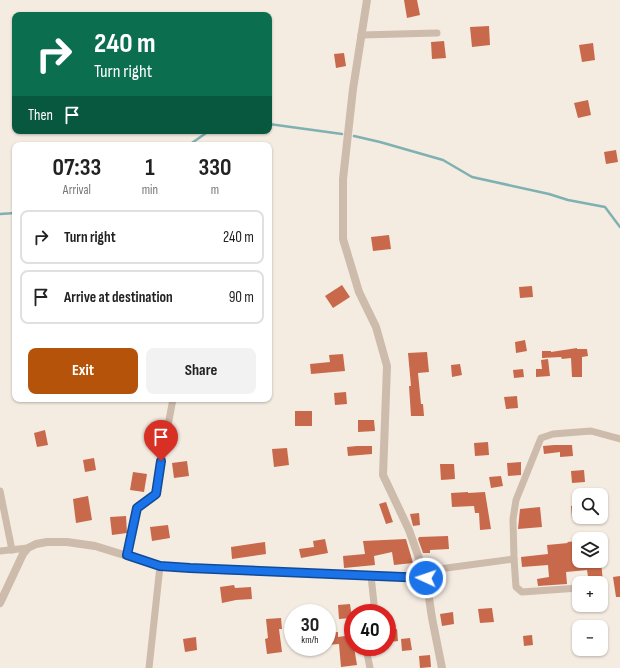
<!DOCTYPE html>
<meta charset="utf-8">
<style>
body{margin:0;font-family:"Sofia Sans Condensed",sans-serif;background:#f2f2f2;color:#222;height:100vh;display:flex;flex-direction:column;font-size:15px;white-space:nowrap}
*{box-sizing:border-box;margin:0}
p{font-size:13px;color:#767676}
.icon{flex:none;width:22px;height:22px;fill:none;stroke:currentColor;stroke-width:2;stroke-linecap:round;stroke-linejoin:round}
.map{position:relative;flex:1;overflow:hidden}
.drawer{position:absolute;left:12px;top:142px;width:260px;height:260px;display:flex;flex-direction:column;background:#fff;border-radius:8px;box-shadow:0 1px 3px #0004}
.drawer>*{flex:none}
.top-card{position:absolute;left:12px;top:12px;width:260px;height:122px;border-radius:8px;box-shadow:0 1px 3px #0004;background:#0b6e4f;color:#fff;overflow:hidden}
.fabs{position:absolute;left:572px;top:488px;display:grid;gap:8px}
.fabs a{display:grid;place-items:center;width:36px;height:36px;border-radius:8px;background:#fff;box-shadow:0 1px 3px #0004;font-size:20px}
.speed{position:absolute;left:284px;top:604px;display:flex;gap:8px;font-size:20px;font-weight:700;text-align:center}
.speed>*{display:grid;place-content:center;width:52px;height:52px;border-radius:50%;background:#fff;box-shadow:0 1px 3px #0004;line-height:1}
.speed small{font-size:10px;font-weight:400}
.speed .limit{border:6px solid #d22;background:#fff;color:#111}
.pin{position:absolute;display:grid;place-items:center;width:34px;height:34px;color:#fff;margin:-41px -17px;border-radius:50% 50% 50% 0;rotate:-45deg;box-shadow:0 0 4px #0007}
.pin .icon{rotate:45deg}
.me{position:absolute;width:44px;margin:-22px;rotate:273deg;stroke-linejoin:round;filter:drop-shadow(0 0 3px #0008)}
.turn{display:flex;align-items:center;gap:14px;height:84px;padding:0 16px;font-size:18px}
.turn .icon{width:52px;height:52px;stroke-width:2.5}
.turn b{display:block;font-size:28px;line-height:34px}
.then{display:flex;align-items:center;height:38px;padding:0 16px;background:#0003;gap:8px;font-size:15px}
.eta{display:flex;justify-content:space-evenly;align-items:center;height:68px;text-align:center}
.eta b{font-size:24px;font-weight:700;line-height:28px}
.primary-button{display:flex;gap:8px;margin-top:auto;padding:8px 16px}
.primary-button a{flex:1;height:46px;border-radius:8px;background:#b45309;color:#fff;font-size:16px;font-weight:700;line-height:46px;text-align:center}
.primary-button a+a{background:#f2f2f2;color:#222}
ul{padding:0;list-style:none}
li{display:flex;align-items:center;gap:12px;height:54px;margin:0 8px 6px;padding:0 8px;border:2px solid #e0e0e0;border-radius:8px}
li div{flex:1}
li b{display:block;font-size:15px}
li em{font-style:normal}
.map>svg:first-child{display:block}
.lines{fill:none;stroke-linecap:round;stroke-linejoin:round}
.stream{stroke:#7fb0b2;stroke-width:2.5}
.building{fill:#c8694b}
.minor{stroke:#cdbbac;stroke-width:7}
.tertiary{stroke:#cdbbac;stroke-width:8}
.route-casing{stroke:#114b97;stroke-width:10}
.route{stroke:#1a73e8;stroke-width:7}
</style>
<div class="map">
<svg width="620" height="668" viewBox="0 0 620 668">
<rect width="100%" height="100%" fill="#f4ebe1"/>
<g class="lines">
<!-- stream -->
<g class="stream">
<polyline points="269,124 342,134"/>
<polyline points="354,136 380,142 443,160 472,177 549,194 568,200 605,207 620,227"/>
<polyline points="189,145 209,131"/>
<polyline points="0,214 15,213"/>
</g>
</g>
<!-- building -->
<g class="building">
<polygon points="404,0 417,0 420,15 407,18"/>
<polygon points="489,26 490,45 472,47 470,27"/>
<polygon points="444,41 446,58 432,59 431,42"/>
<polygon points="593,43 595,60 582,62 579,45"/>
<polygon points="344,53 346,66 336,68 334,54"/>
<polygon points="588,100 591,115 578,118 574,103"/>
<polygon points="616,150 618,162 606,164 604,152"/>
<polygon points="389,235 391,249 373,251 371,237"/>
<polygon points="342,285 350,297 333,308 325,296"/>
<polygon points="532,286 533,297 520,298 519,287"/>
<polygon points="525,340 527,351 516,353 515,342"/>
<polygon points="577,348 577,349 587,349 588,356 582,357 582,377 572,377 571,358 562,359 561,357 542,358 542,351 551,351 551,352"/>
<polygon points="427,352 429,372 418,373 421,404 423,404 424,416 411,416 409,386 411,386 408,353"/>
<polygon points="343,354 345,371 311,374 310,364 330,362 329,355"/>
<polygon points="548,359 550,376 536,377 536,369 542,369 541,360"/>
<polygon points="460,364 462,375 452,377 451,365"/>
<polygon points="523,369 524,377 514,378 513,370"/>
<polygon points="346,392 347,404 335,405 334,393"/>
<polygon points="517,396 518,408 506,409 504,397"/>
<rect x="295" y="411" width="17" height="15"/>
<polygon points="358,420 374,420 375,431 358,432"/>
<polygon points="45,430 48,445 37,447 34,433"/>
<polygon points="488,442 489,455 475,456 474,443"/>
<polygon points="554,445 572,445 573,456 560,457 560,452 544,454 543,446"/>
<polygon points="357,446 372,446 372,454 348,456 347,447"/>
<polygon points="287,448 289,465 274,467 272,449"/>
<polygon points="94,458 96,470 85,472 83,460"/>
<polygon points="187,461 189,476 174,478 172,463"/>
<polygon points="521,462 521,475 508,476 507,463"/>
<polygon points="440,464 454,464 455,479 441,480"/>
<polygon points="584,470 585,482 572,483 571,471"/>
<polygon points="133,472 147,474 144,492 130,490"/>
<polygon points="501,476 503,486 491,488 489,477"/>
<polygon points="468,492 468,493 485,492 491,529 480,530 479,513 475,513 474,506 452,507 451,493"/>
<polygon points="88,496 92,520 76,523 73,499"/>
<polygon points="386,502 393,522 386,524 379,504"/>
<polygon points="579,505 579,517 572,518 571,506"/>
<polygon points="540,507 542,527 518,529 520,509"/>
<polygon points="419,513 420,525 413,526 410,514"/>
<polygon points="126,516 127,533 112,535 110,517"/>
<polygon points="168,525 170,538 152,541 150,527"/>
<polygon points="448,536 449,549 430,550 430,553 423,553 418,539 419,537"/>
<polygon points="325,539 328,553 301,558 299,549 314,547 313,541"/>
<polygon points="406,539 413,563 394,565 392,552 374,556 375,565 344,568 343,556 365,554 363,541"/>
<polygon points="579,541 579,561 601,561 603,582 589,583 587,570 566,572 567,584 538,586 537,579 549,577 548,565 522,567 521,557 548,554 547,545 568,543 567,542"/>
<polygon points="265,542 266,554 232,559 231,547"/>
<polygon points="620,576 620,597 616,597 613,577"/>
<polygon points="234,585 235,588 251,587 252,599 236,600 222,603 220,587"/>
<polygon points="350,604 352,618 339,619 338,605"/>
<polygon points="492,608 494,622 480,623 478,609"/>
<polygon points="453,612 454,624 442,626 440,614"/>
<polygon points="281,618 282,629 279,629 282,652 267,654 265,639 268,638 266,619"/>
<polygon points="397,629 398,641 390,642 389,630"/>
<polygon points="338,632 338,637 352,635 357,665 341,667 339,644 327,645 327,633"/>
<polygon points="532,635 533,645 524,646 523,636"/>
<polygon points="196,637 197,650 185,652 183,639"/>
<polygon points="410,638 412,650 402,651 401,639"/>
<polygon points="430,655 431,667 420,668 419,656"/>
</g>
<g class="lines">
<!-- minor -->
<g class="minor">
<polyline points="361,35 437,33"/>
<polyline points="0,491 12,550"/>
<polyline points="0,551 28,548"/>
<polyline points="127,555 137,508 155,494 173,399"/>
<polyline points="514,559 513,519 516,500 541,438 553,434 591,431 620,439"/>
<polyline points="424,571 514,559 516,587 522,592 579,588"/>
<polyline points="371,576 375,613"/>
<polyline points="370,647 367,653 370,668"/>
<polyline points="149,668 160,566"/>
</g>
<!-- tertiary -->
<g class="tertiary">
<polyline points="367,0 353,89 343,179 343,239 359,292 376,327 387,366 383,475 409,530 426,578 432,618 442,668"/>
<polyline points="0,603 23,554 28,548 36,544 47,542 67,542 95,546 160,566 219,570 426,578"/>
</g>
</g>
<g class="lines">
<!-- route casing -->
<g class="route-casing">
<polyline id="route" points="161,461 156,494 137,508 127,555 160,566 190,568 426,578"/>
</g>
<!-- route -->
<use href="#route" class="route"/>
</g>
</svg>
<div class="fabs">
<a><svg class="icon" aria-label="search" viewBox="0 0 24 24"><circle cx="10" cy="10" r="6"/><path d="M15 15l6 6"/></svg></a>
<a><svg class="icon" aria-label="layers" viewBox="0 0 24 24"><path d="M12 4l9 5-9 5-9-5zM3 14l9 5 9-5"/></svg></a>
<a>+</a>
<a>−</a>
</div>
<div class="speed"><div>30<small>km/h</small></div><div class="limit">40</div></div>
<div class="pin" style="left:161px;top:461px;background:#d93025"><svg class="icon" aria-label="arrive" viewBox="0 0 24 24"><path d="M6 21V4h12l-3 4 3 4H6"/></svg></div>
<svg class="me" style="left:426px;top:578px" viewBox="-20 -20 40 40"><circle r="17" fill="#1a73e8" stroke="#fff" stroke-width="3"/><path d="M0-11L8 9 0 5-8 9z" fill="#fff"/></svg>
<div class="top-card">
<div class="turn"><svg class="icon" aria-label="right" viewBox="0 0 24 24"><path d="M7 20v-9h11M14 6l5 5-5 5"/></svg><div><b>240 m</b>Turn right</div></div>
<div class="then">Then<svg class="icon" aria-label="arrive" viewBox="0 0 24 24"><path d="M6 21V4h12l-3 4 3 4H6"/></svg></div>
</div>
<section class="drawer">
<div class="eta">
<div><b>07:33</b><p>Arrival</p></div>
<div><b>1</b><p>min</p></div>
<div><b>330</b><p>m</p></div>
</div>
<ul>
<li><svg class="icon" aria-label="right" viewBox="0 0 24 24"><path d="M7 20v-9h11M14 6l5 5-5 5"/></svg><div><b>Turn right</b></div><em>240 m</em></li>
<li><svg class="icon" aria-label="arrive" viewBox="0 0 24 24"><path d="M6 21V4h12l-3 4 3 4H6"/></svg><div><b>Arrive at destination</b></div><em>90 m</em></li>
</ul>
<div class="primary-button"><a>Exit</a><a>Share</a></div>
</section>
</div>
